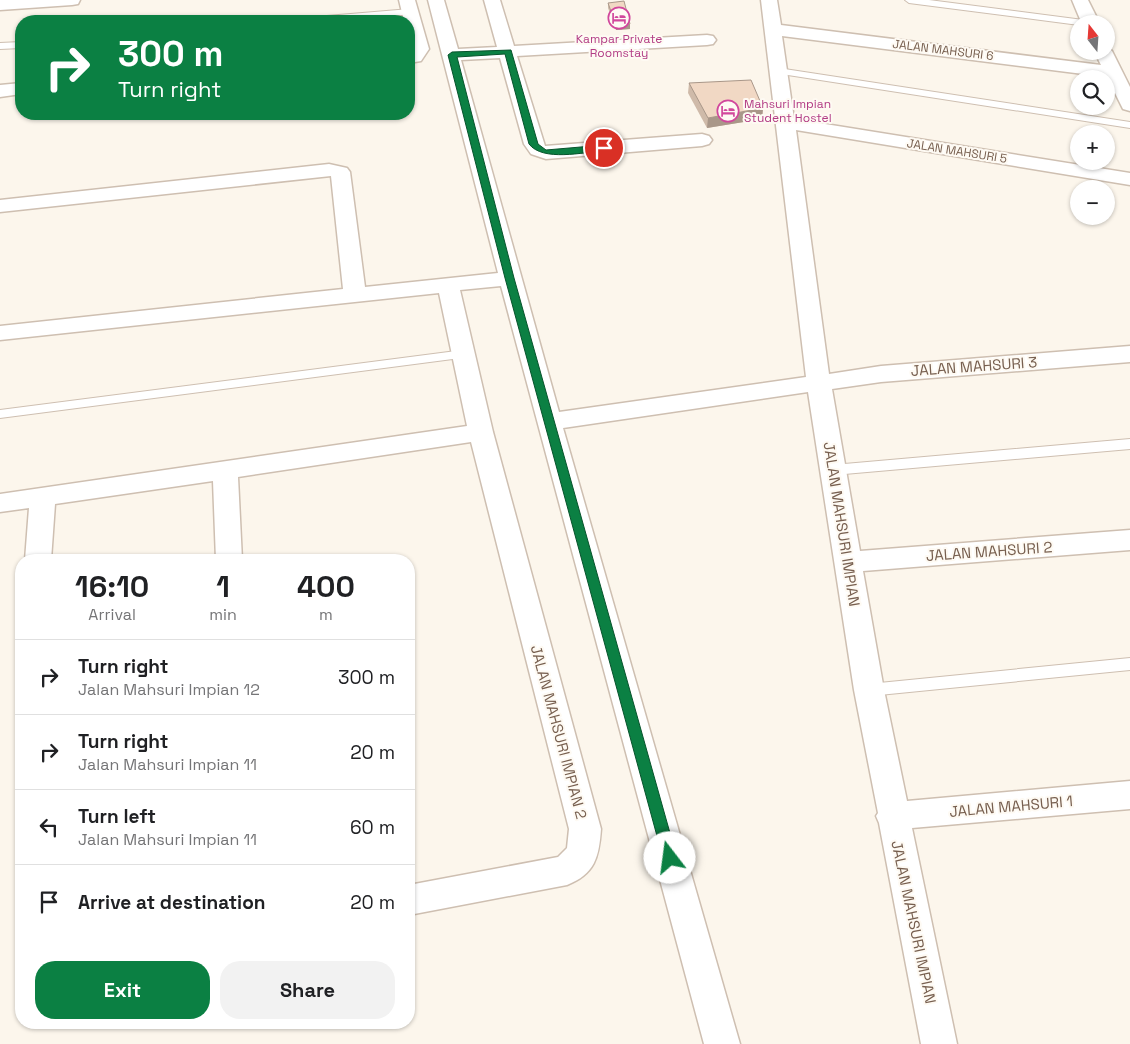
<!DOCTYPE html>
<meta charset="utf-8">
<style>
body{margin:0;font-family:"Space Grotesk",sans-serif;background:#f2f2f2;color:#202124;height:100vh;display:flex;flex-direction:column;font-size:19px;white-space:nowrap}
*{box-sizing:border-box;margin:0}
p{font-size:16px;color:#757577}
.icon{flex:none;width:28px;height:28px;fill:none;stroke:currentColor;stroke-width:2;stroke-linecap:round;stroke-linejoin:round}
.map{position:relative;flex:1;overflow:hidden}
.details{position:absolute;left:15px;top:554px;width:400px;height:475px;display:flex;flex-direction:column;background:#fff;border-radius:20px;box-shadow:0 1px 4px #0004}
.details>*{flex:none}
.banner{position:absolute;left:15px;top:15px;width:400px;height:105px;border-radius:20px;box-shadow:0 1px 4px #0004;background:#0b8043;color:#fff;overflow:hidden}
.needle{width:32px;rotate:343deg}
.tools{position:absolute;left:1070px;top:15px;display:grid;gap:10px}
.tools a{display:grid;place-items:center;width:45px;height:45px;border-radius:50%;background:#fff;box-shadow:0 1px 4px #0004;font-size:25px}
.pin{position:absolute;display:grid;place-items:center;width:42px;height:42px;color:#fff;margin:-21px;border:2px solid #fff;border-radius:50%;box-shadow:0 1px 5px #0007}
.me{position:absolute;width:55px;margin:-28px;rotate:345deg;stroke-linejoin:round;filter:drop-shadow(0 0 4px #0008)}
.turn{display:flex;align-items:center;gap:18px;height:105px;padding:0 20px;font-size:22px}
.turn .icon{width:65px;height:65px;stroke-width:2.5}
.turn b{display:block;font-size:35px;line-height:42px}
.eta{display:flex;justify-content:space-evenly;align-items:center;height:85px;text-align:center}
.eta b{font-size:30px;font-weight:700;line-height:35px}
.cta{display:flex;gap:10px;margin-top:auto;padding:10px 20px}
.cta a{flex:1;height:58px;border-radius:20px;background:#0b8043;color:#fff;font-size:20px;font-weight:700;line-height:58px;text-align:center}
.cta a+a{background:#f2f2f2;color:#202124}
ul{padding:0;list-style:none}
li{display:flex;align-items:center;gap:15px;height:75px;padding:0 20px;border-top:1px solid #e0e0e0}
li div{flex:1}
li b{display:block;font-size:19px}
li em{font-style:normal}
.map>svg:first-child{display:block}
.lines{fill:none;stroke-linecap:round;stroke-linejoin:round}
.lane-casing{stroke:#cebfb1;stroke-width:2}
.street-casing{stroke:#cebfb1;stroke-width:3}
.lane{fill:#fff;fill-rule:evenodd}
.street{fill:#fff;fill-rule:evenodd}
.wall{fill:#cfbaa9}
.shaded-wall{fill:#a99789}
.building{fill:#f1d8c4;stroke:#a99789}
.route{fill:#0b8043;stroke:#07532c}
.labels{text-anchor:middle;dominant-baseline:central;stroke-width:4;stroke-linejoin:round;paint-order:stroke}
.far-hotel-label{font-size:12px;fill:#b23c85;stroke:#fefaf3}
.far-street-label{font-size:12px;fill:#775f4f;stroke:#fefaf3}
.street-label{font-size:15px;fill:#775f4f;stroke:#fefaf3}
</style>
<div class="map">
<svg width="1130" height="1044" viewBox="0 0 1130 1044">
<rect width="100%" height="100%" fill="#fcf6ec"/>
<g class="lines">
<!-- lane casing -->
<g class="lane-casing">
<g id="lane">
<polygon points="905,0 929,0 1091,21 1095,24 1079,25 909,3"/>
<polygon points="410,9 414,12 413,14 332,21 298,21 303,18"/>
<polygon points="21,42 21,48 0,49 0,43"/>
<polygon points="778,68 1130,122 1130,128 775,73 773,71"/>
<polygon points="464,350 468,351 470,354 468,357 0,418 0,410"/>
<polygon points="1130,439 1130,449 833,475 826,470 833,465"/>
<polygon points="1130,658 1130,670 869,696 864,694 861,690 864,686 869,684"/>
</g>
</g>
<!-- street casing -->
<g class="street-casing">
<g id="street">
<polygon points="0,0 80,0 78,4 72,5 0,10"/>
<polygon points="399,0 415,0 429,49 421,61 409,63 409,53 411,49 409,21 404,21"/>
<path d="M428,0H444L458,49L497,47L484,0H500L514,46L707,35L713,36L716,40L713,44L707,45L517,56L545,146L702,134L709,136L712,140L709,144L702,146L546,159L531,154L524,144L500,58L461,60L559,412L806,377L761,0H777L781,25L1101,65L1094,51H1106V46L1112,51L1130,87V111L1123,109L1107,77L782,36L794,119L1130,173V185L796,130L829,374L881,366L1130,346V362L881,382L832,389L860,551L1130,530V550L863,571L884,690L907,801L1130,781V809L912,828L957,1044H921L879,823L876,816L878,813L854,690L808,392L563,428L740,1044H704L501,286L460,290L493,432L601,829C599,857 595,874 567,885L409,915V885L558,857L567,848L569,829L471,442L238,477L242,560H216L213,481L55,504L51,560H25L29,508L0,512V494L467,426L439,293L0,340V326L343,289L331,176L0,212V200L329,164L347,168L350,172L365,287L498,273Z"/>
<polygon points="1072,0 1088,0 1100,24 1082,24"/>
<polygon points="21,83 21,94 0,97 0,85"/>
</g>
</g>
<!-- lane -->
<use href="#lane" class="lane"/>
<!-- street -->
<use href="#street" class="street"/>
</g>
<!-- wall -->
<g class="wall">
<polygon points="608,3 630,24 630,29 616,30 608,8"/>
<polygon points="689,83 763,108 762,119 707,128 688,93"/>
</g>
<!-- shaded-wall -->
<g class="shaded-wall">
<polygon points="630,24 630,29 616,30 616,25"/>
<polygon points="763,108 762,119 707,128 708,118"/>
</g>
<!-- building -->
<g class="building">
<polygon points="624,1 630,24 616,25 608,3"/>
<polygon points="751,80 763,108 708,118 689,83"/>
</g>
<!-- route -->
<path class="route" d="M511,50L538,144L546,150L604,145L609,148L604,151C583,152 543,162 529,144L505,54L457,57L514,278L677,858L675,863L670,865L665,863L663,858L505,278L448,55L452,52Z"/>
<!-- icons -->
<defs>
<g id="hotel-ring" transform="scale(1.125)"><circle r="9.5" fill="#fefaf3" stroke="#d1479c" stroke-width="1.5"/><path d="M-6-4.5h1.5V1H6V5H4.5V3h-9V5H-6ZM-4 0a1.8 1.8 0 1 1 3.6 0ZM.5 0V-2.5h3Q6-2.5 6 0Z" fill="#d1479c"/></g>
</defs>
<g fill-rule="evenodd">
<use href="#hotel-ring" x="619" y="18"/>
<use href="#hotel-ring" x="728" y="111"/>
</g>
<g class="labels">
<!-- far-hotel labels -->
<g class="far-hotel-label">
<text x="619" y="39">Kampar Private<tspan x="619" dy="14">Roomstay</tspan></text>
<text x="744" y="104" text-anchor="start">Mahsuri Impian<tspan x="744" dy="14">Student Hostel</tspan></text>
</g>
<!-- far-street labels -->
<g class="far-street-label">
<text transform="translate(943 50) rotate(7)">JALAN MAHSURI 6</text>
<text transform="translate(957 151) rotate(9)">JALAN MAHSURI 5</text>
</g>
<!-- street labels -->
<g class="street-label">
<text transform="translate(974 366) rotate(-4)">JALAN MAHSURI 3</text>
<text transform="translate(842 524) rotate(81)">JALAN MAHSURI IMPIAN</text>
<text transform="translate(989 551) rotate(-4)">JALAN MAHSURI 2</text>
<text transform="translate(559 732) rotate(75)">JALAN MAHSURI IMPIAN 2</text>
<text transform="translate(1011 806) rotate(-5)">JALAN MAHSURI 1</text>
<text transform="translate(914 922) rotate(78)">JALAN MAHSURI IMPIAN</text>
</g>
</g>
</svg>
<div class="tools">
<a><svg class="needle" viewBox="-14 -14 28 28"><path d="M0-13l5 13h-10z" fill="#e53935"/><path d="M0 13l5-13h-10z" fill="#757577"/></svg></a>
<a><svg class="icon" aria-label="search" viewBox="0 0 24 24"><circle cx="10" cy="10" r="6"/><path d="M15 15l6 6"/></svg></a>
<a>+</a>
<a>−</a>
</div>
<div class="pin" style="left:604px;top:148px;background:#d93025"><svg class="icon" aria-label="arrive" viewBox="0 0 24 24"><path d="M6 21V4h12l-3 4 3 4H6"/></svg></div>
<svg class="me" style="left:670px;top:858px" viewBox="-20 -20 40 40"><circle r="19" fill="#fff"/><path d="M0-13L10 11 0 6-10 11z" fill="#0b8043"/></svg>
<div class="banner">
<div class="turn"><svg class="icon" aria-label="right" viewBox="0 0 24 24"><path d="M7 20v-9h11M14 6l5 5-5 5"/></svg><div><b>300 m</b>Turn right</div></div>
</div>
<section class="details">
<div class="eta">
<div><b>16:10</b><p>Arrival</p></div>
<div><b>1</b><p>min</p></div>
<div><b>400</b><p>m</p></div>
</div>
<ul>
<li><svg class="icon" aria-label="right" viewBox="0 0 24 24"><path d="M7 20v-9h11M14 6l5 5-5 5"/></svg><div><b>Turn right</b><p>Jalan Mahsuri Impian 12</p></div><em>300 m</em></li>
<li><svg class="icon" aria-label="right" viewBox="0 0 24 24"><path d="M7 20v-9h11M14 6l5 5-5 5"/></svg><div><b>Turn right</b><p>Jalan Mahsuri Impian 11</p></div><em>20 m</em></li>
<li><svg class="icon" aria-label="left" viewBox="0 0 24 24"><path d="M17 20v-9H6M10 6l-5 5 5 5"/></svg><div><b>Turn left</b><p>Jalan Mahsuri Impian 11</p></div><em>60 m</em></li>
<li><svg class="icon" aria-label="arrive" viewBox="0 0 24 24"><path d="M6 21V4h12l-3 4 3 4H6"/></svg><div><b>Arrive at destination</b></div><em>20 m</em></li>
</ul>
<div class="cta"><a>Exit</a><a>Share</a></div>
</section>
</div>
